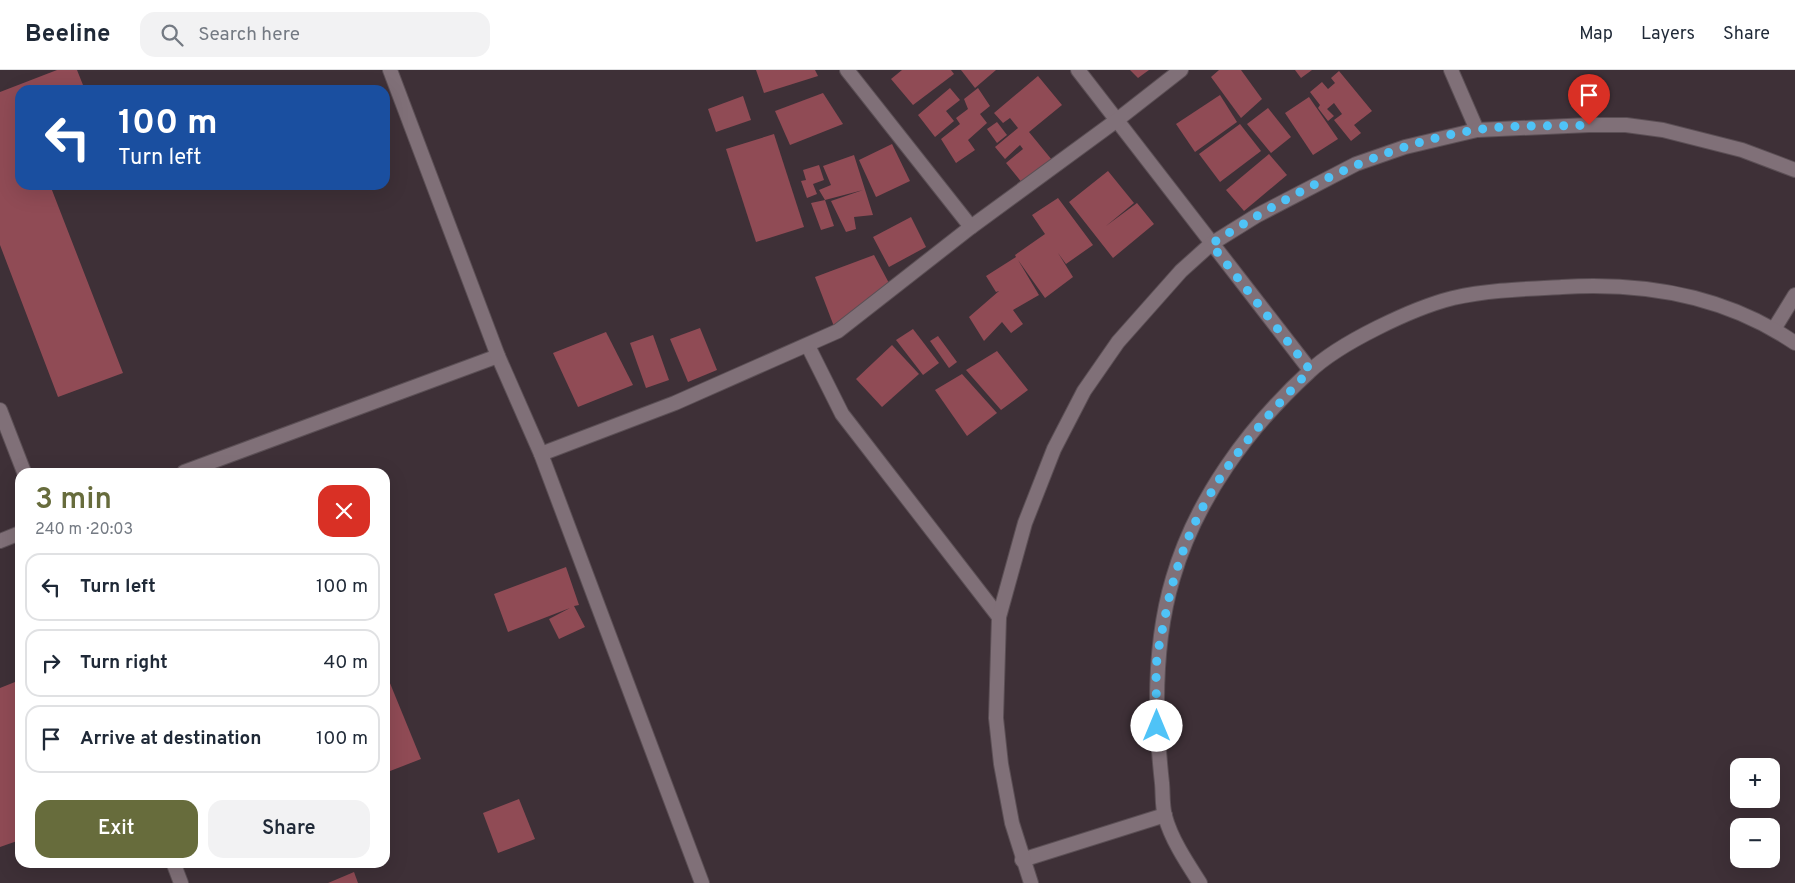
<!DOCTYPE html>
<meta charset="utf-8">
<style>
body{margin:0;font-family:Overpass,sans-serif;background:#f2f2f3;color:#1f2937;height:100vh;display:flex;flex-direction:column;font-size:19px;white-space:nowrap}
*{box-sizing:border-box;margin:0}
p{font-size:16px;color:#747a83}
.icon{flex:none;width:28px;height:28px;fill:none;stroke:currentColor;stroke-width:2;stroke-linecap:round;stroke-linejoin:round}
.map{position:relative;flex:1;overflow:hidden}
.side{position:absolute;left:15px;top:398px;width:375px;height:400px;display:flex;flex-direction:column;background:#fff;border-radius:15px;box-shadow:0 5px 20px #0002}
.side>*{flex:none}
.guide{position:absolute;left:15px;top:15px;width:375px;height:105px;border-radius:15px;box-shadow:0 5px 20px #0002;background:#1a4fa0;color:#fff;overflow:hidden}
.fabs{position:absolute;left:1730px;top:688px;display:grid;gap:10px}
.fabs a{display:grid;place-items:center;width:50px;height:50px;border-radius:10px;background:#fff;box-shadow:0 5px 20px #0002;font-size:25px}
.pin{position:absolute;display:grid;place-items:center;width:42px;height:42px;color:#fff;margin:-51px -21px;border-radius:50% 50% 50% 0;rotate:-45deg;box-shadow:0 0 5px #0007}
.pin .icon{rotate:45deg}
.me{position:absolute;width:55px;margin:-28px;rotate:0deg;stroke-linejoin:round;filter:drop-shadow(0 0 4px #0008)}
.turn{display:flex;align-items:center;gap:18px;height:105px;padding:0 20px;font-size:22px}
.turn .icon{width:65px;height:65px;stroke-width:2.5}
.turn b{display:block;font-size:35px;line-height:42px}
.round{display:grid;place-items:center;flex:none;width:52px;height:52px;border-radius:15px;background:#f2f2f3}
.head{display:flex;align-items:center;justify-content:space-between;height:85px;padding:0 20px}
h1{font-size:30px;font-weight:600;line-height:38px;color:#676c3c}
.primary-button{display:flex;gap:10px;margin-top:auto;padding:10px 20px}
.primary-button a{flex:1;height:58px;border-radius:15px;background:#676c3c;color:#fff;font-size:20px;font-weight:600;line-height:58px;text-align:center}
.primary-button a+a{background:#f2f2f3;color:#1f2937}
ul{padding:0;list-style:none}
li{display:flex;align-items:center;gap:15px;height:68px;margin:0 10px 8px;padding:0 10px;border:2px solid #e0e1e3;border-radius:15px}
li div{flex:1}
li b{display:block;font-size:19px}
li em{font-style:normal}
header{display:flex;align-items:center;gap:30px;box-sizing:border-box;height:70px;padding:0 25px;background:#fff;border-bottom:1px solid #e0e1e3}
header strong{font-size:24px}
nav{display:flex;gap:28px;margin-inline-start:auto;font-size:18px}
.search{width:350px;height:45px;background:#f2f2f3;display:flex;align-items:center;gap:12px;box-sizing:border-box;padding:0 18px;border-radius:15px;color:#747a83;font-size:19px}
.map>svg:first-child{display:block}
.building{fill:#904b55}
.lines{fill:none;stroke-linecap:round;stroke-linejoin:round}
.minor-casing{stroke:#5b4f55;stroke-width:16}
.tertiary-casing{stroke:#5b4f55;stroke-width:16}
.minor{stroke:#807078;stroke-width:14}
.tertiary{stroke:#807078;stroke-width:14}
.route{stroke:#4fc3f7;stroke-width:9;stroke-dasharray:0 16.2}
</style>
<header>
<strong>Beeline</strong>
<div class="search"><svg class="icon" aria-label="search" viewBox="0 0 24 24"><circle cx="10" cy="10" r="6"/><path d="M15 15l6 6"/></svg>Search here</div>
<nav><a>Map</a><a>Layers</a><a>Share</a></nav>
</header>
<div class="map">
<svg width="1795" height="813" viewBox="0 0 1795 813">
<rect width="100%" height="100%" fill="#3e3037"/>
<!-- building -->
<g class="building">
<polygon points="57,0 77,0 85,20 20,20 20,115 50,115 123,303 58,327 0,175 0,22"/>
<polygon points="756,0 815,0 818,6 764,23"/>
<polygon points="902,0 951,0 954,4 913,35 891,9"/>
<polygon points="961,0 996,0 975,18"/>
<polygon points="1130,0 1149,0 1138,8"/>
<polygon points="1219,0 1241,0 1262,29 1241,48 1211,7"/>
<polygon points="1295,0 1312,0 1301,8"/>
<polygon points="1339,1 1372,41 1354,55 1361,63 1351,71 1334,50 1342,44 1334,33 1327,39 1334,46 1328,51 1318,38 1320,35 1310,22 1322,12 1328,19 1335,13 1331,8"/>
<polygon points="1038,6 1062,35 1029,62 1052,90 1023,114 1006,93 1023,79 1020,75 1005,89 995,77 1018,58 1010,48 1003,53 994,43"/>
<polygon points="950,18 960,30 946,41 954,51 935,67 918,45"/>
<polygon points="978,18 990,36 980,44 987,53 968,70 975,80 956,93 941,69 960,54 956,48 968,39 964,29"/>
<polygon points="823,23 843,54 790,75 775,41"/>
<polygon points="1220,25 1237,52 1195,82 1176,54"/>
<polygon points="743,26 751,50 716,62 708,39"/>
<polygon points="1309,27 1338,69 1313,85 1285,43"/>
<polygon points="1268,38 1291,67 1271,83 1247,54"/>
<polygon points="997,52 1007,65 997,73 987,59"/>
<polygon points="1240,54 1261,81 1220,112 1199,84"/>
<polygon points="774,64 804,157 756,172 726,79"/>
<polygon points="892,74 910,111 876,127 859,90"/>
<polygon points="1269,84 1287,105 1244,141 1226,120"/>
<polygon points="854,85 873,145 854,147 856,159 846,162 831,131 863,120 825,130 834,156 821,160 811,133 825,130 819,120 831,115 823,96"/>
<polygon points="819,95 824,110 813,114 817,124 807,128 801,111 806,110 803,100"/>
<polygon points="1108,101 1134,133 1106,156 1137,133 1154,154 1113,188 1069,132"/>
<polygon points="1058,128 1093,175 1066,194 1058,183 1073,207 1045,228 1018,190 1039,225 1013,240 1023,254 1011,263 1002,252 984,271 969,247 999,221 996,222 986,206 1016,187 1015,185 1045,164 1032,145"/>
<polygon points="911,147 926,177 889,197 873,167"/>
<polygon points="874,185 890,215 835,259 815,207"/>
<polygon points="700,258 717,300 688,312 670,269"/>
<polygon points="913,259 939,293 923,305 896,270"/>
<polygon points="606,262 633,315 578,337 553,283"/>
<polygon points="653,265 669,310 646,318 630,273"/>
<polygon points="938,266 957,292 949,298 930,271"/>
<polygon points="892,275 919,304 882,337 856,309"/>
<polygon points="997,281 1028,320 1001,340 966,300"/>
<polygon points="962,304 997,343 967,366 935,320"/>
<polygon points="566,497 579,535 574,536 585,557 559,569 549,549 570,538 508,562 494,524"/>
<polygon points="385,601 421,689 385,703"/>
<polygon points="20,610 20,770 0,777 0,618"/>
<polygon points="519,729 535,769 498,783 483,743"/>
<polygon points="354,802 358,813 328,813"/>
</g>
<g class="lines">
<!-- minor casing -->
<g class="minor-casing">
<g id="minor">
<polyline points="847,0 971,157"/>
<polyline points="1078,0 1310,300"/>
<polyline points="1451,0 1477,60"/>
<polyline points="1774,259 1795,225"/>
<polyline points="808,276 842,344 999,547"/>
<polyline points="0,340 24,402"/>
<polyline points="541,384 675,333 838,261 971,157 1117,50 1181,0"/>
<polyline points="184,402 498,286"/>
<polyline points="0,471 20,463"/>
<polyline points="1022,790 1165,745"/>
<polyline points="173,792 181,813"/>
<polyline points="1031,813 1012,753 1001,694 996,648 999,547 1025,453 1054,379 1084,321 1118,272 1181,201 1211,174 1256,146 1356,94 1405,77 1477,60 1589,55 1626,55 1663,60 1742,80 1795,100"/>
<path d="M1200,813C1187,793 1171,769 1165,746C1162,736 1163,723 1162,713C1159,686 1157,659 1157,632C1157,591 1161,548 1173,508C1196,429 1248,358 1309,302C1339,273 1413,238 1453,228C1489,220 1525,219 1562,217C1644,212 1726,226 1795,273"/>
</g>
</g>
<!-- tertiary casing -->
<g class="tertiary-casing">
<polyline id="tertiary" points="390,0 498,286 541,384 702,813"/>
</g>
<!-- minor -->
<use href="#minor" class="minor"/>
<!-- tertiary -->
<use href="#tertiary" class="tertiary"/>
</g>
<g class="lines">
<!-- route -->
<path class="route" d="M1157,656C1157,634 1155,611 1157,588C1159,575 1162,561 1165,547C1186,437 1236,379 1310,300L1211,174C1292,123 1379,75 1475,60C1512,54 1552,57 1589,55"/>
</g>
</svg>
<div class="fabs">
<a>+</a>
<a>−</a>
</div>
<div class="pin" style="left:1589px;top:55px;background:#d93025"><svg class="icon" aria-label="arrive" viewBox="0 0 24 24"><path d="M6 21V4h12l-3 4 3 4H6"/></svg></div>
<svg class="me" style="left:1157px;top:656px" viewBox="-20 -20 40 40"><circle r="19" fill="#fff"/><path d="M0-13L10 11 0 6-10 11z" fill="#4fc3f7"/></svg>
<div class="guide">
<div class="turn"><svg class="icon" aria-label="left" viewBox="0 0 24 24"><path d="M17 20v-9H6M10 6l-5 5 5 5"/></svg><div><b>100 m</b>Turn left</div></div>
</div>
<section class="side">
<div class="head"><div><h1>3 min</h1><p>240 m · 20:03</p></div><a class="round" style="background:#d93025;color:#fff"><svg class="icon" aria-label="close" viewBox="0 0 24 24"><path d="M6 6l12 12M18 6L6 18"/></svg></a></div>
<ul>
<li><svg class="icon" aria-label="left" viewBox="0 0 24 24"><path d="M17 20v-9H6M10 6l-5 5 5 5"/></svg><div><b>Turn left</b></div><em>100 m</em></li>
<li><svg class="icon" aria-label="right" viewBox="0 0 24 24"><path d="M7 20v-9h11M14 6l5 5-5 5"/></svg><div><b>Turn right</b></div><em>40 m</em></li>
<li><svg class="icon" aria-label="arrive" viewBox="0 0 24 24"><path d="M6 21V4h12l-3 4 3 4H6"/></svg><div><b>Arrive at destination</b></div><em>100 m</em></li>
</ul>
<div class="primary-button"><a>Exit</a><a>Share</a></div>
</section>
</div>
